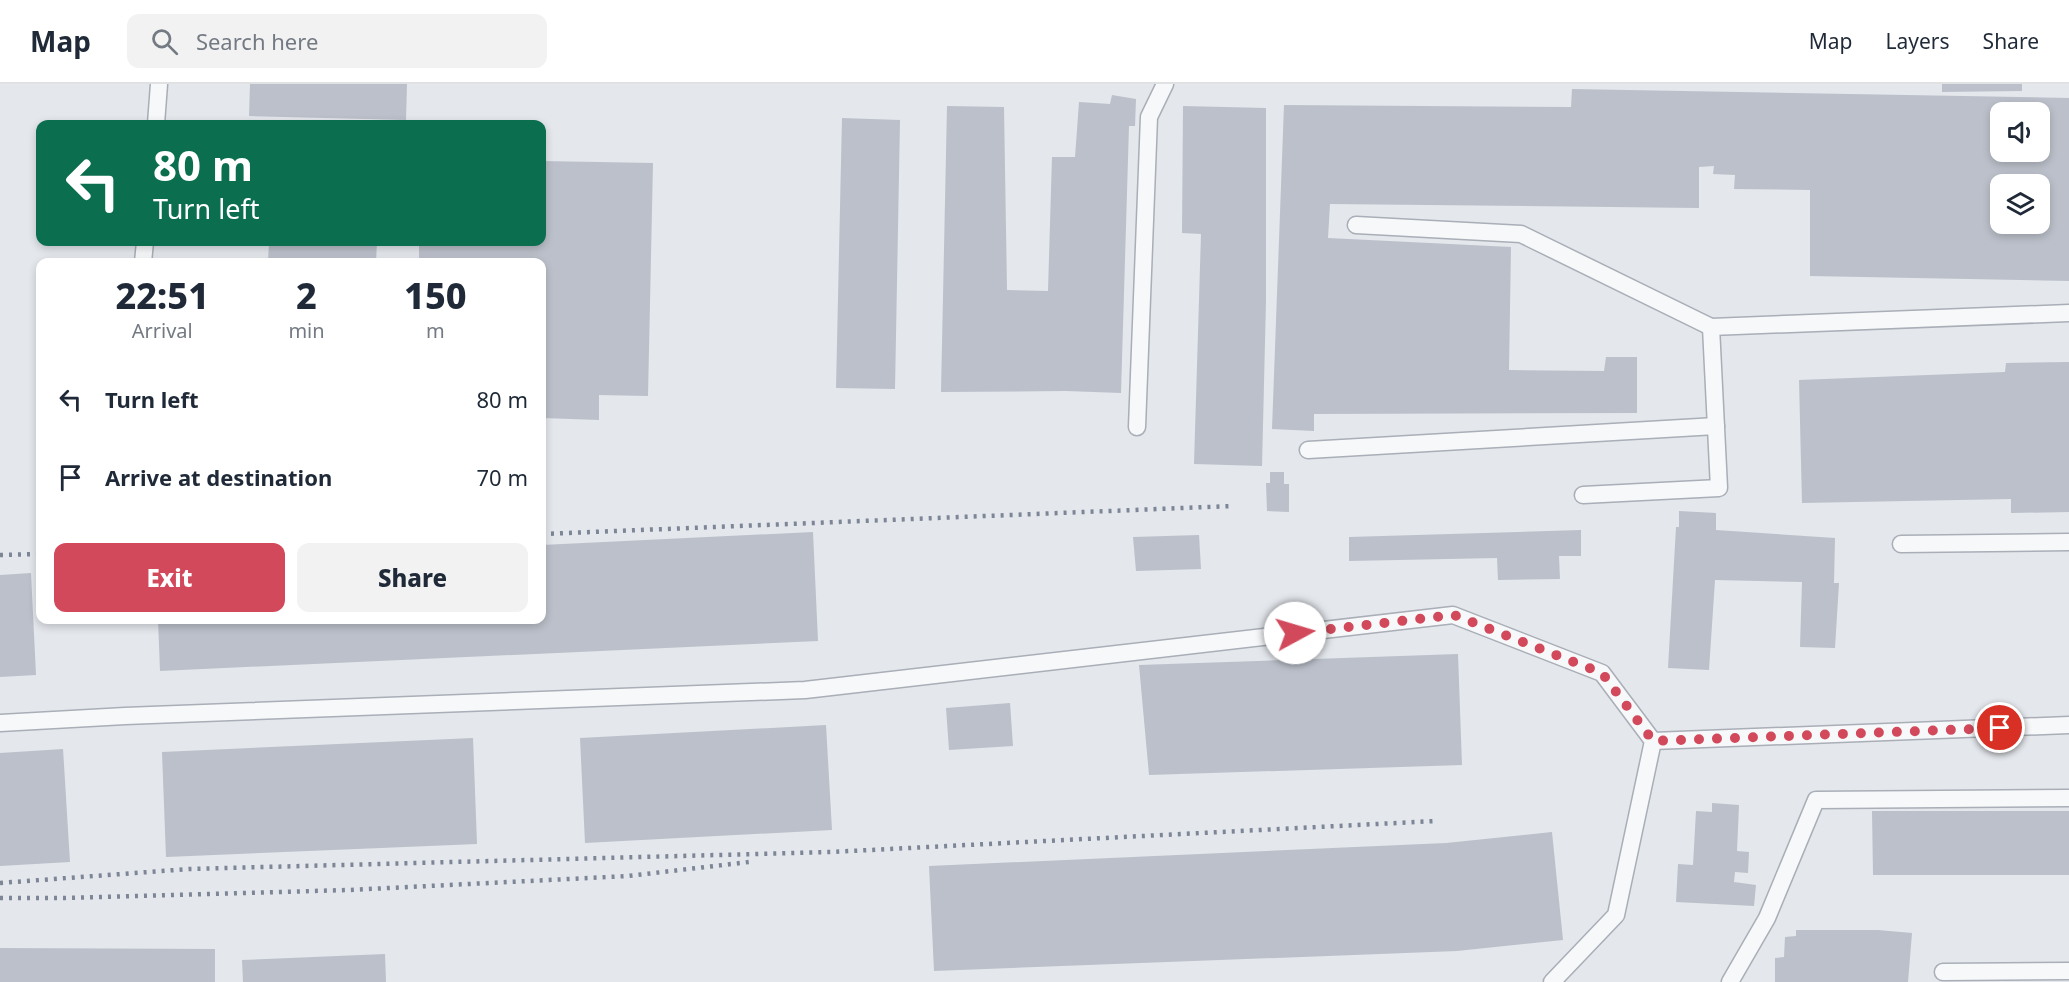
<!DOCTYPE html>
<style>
body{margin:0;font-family:"Noto Sans",sans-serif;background:#f2f2f3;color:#1f2937;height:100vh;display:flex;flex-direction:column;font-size:22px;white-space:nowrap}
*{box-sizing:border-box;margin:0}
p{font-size:20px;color:#747a83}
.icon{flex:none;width:33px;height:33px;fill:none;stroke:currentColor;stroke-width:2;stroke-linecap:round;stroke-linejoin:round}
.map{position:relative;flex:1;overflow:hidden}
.sheet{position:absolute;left:36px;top:174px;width:510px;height:366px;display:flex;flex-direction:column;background:#fff;border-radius:12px;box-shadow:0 3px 9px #0003}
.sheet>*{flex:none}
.guide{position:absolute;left:36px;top:36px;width:510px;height:126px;border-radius:12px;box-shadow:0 3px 9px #0003;background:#0b6e4f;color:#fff;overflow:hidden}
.fabs{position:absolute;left:1990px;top:18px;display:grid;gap:12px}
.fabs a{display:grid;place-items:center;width:60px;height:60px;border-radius:12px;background:#fff;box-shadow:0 3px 9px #0003;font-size:30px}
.pin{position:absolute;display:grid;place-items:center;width:51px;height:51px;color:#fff;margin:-26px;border:3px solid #fff;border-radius:50%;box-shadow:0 2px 6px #0007}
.me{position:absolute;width:66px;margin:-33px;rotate:84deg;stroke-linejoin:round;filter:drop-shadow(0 0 4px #0008)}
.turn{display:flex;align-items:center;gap:21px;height:126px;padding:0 18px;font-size:27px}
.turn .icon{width:78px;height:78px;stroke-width:2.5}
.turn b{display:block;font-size:42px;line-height:51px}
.eta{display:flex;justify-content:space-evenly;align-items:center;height:102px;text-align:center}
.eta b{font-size:36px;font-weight:800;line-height:42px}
.cta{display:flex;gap:12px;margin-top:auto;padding:12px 18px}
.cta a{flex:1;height:69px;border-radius:12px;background:#d1495b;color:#fff;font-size:24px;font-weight:800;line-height:69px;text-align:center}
.cta a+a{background:#f2f2f3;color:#1f2937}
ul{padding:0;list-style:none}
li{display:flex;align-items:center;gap:18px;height:78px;padding:0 18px}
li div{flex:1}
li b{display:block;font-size:22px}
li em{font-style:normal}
header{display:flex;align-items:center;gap:36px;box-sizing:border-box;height:84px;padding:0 30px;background:#fff;border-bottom:2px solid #e0e1e3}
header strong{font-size:28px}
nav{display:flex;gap:33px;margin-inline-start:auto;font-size:21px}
.search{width:420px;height:54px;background:#f2f2f3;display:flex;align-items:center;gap:15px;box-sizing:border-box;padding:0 21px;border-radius:12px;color:#747a83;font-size:22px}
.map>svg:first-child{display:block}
.building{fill:#bbc0ca;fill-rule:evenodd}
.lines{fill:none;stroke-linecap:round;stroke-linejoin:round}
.service-casing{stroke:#a9aeb7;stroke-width:19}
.service{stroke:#f7f8fa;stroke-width:16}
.rail{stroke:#7d8696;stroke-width:4.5;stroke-dasharray:3 6;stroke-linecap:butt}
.route{stroke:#d1495b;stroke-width:10;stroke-dasharray:0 18}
</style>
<header>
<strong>Map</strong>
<div class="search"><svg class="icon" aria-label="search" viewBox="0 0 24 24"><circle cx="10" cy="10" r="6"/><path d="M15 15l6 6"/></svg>Search here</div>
<nav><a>Map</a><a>Layers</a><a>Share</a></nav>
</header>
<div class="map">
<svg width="2069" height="898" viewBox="0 0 2069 898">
<rect width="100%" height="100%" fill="#e4e7ec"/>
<!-- building -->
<g class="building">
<polygon points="250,0 407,0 406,36 249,32"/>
<polygon points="1942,0 2022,0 2022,7 1942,8"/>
<path d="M1572,5L2069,14V197L1810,192V106L1734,105L1735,91L1713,90L1714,82L1699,83V124L1330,120L1328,154L1511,163L1509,286L1604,287L1606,273H1637V329L1314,330V347L1272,345L1284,21L1571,23ZM2001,28H2040V68H2001ZM2001,100H2040V140H2001Z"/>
<polygon points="1112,11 1136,15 1135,42 1129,42 1121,309 1066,307 941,308 947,22 1004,23 1007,206 1048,207 1052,73 1075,73 1079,18 1110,20"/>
<polygon points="1183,22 1266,24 1266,217 1262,382 1194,380 1201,150 1182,149"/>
<polygon points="842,34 900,36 895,305 836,304"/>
<polygon points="542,77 653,79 648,312 599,311 599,336 542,334 542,178 419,178 419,158 542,158"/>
<polygon points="269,158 377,158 376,178 268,178"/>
<polygon points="2069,278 2069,428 2011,429 2011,415 1802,419 1799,296 2005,288 2006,279"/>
<polygon points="1270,388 1284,388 1284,400 1289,400 1289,428 1267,427 1266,399 1270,399"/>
<polygon points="1679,427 1716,429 1716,446 1835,454 1834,499 1839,499 1835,564 1800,563 1802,498 1715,496 1709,586 1668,584 1676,443 1679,443"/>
<polygon points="1581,446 1581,472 1559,472 1560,495 1498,496 1497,474 1349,477 1349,453"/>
<polygon points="813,448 818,557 160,587 158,536 542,536 542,461"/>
<polygon points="1199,451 1201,485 1136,487 1133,453"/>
<polygon points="31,489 36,591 0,593 0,491"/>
<polygon points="1458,570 1462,681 1149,691 1139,581"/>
<polygon points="1010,619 1013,662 949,666 946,624"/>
<polygon points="826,641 832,746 585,759 580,654"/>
<polygon points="473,654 477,760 166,773 162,668"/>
<polygon points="63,665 70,778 0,782 0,669"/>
<polygon points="1712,719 1739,721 1737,767 1749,768 1748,789 1735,788 1734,798 1756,801 1754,822 1676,818 1678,780 1693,781 1696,727 1712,728"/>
<polygon points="1872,727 2069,727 2069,791 1873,791"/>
<polygon points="1552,748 1563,856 1457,867 934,887 929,782 1446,759"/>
<polygon points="1796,846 1878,846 1912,849 1908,898 1775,898 1775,874 1784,873 1785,853 1796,852"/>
<polygon points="0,864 215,865 215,898 0,898"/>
<polygon points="385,870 386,898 243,898 242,876"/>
</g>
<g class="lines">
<!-- service casing -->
<g class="service-casing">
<g id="service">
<polyline points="156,40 159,0"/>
<polyline points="1356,141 1521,150 1711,243 2069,229"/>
<polyline points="143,178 145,158"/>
<polyline points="1137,343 1149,33 1165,0"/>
<polyline points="1308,366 1716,342"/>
<polyline points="1583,411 1719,404 1711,243"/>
<polyline points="1901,460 2069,458"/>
<polyline points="0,639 125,632 805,606 1453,531 1602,589 1653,657 1616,831 1552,898"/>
<polyline points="1653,657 2069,641"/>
<polyline points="1943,888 2069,887"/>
<polyline points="1730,898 1767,834 1816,716 2069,714"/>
</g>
</g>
<!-- service -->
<use href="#service" class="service"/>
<!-- rail -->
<g class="rail">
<polyline points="542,450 1232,422"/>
<polyline points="0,471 40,470"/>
<polyline points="0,799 189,785 831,768 1435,737"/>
<polyline points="0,814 64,814 349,806 628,792 749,778"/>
</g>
</g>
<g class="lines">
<!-- route -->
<polyline class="route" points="1295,549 1454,531 1602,589 1653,657 2000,644"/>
</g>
</svg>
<div class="fabs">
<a><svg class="icon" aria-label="sound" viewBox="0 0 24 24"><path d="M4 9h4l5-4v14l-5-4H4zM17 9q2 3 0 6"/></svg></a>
<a><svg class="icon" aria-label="layers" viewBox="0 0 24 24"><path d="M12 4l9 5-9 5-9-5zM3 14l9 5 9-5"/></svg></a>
</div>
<div class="pin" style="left:2000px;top:644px;background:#d93025"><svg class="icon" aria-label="arrive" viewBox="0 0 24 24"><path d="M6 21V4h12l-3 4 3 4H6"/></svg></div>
<svg class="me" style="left:1295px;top:549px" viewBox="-20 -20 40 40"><circle r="19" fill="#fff"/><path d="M0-13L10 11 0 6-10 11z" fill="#d1495b"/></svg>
<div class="guide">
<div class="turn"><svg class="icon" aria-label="left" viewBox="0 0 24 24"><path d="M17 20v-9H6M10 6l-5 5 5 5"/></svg><div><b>80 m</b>Turn left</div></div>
</div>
<section class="sheet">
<div class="eta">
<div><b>22:51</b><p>Arrival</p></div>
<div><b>2</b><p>min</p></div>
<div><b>150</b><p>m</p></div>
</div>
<ul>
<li><svg class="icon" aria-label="left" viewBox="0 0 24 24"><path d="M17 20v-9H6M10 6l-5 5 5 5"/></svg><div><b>Turn left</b></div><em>80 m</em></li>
<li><svg class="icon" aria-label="arrive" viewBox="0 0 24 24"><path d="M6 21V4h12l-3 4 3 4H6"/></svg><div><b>Arrive at destination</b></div><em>70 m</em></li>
</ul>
<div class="cta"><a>Exit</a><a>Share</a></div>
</section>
</div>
